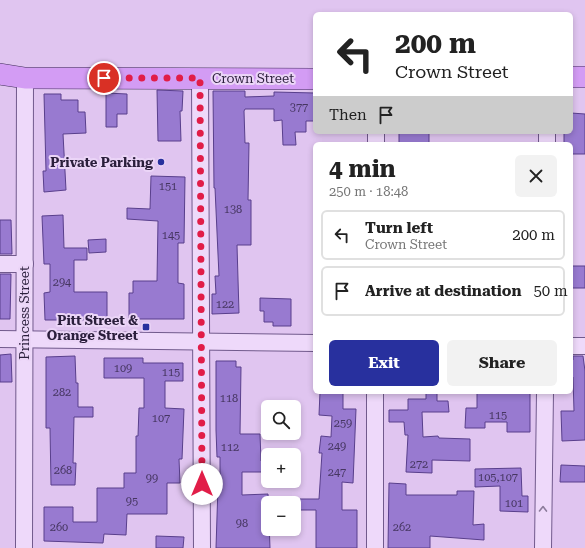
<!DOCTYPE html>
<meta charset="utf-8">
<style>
body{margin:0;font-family:"Roboto Serif",serif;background:#f2f2f2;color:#222;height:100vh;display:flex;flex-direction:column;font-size:15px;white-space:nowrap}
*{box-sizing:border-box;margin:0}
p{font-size:13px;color:#767676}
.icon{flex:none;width:22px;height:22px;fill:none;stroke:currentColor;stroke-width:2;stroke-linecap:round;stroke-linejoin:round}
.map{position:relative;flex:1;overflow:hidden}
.sheet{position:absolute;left:313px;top:142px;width:260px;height:252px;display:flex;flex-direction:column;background:#fff;border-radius:6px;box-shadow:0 2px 6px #0003}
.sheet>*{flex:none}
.top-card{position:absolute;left:313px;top:12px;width:260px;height:122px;border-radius:6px;box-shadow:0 2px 6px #0003;background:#fff;color:#222;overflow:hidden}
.controls{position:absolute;left:261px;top:400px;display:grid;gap:8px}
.controls a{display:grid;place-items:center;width:40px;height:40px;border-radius:6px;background:#fff;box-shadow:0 2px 6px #0003;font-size:20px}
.pin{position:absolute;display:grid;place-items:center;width:34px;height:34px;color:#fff;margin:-17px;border:2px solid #fff;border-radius:50%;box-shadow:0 1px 4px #0007}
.me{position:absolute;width:44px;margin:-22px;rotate:0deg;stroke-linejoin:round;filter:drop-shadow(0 0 3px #0008)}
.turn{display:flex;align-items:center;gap:14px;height:84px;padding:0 16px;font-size:18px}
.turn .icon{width:52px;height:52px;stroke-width:2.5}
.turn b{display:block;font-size:28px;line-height:34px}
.then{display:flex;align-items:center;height:38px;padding:0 16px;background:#0003;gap:8px;font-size:15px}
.round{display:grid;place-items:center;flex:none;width:42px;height:42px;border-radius:6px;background:#f2f2f2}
.summary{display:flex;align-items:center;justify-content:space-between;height:68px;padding:0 16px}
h1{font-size:24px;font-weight:700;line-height:30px}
.cta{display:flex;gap:8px;margin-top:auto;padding:8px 16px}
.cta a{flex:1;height:46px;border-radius:6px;background:#28309e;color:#fff;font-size:16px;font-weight:700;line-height:46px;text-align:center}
.cta a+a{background:#f2f2f2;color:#222}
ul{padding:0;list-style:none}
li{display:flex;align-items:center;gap:12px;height:50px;margin:0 8px 6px;padding:0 8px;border:2px solid #e0e0e0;border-radius:6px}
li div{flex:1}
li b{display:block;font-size:15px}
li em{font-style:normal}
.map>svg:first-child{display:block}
.building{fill:#987ad0;stroke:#593f8c}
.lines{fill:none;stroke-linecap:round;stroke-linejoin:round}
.minor-casing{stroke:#715a8c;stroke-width:18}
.major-casing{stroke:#402e5a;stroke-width:22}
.minor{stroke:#eed9fa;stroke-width:16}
.major{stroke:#d39cf4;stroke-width:21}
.oneway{stroke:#8c7c9b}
.route{stroke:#e11d48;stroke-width:7;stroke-dasharray:0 12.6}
.poi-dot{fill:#28309e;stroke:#ebd5f7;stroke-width:1.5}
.labels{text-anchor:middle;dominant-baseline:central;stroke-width:4;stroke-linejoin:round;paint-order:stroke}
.number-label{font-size:11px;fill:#463661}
.street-label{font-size:13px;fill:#2b1f3c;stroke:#ebd5f7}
.poi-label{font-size:13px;font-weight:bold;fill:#2b1f3c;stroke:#ebd5f7;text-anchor:end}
</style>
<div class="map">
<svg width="585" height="548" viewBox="0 0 585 548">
<rect width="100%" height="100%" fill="#e0c5f0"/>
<!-- building -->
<g class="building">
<polygon points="157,90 183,91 182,111 180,111 181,141 158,141"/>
<polygon points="213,91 245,91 245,97 274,96 274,92 315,93 315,121 306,121 306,132 295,132 296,145 283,145 282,120 274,121 274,109 245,109 244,111 245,143 249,143 248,200 251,200 251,245 237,245 239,313 212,314 212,294 216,294 215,276 219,276 215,188 214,188"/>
<polygon points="106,93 127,94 127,114 117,114 117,127 106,127"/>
<polygon points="44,94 61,94 61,100 78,100 78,112 85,112 86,133 63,134 66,190 44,192 43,171 46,171"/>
<polygon points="571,113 585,114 585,154 571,154 571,144 564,144 564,132 571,132"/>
<rect x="399" y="132" width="30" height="12"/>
<polygon points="151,176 185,177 184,243 178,243 178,283 184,284 184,319 129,319 129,293 133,293 133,281 157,281 158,221 127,219 127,208 150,209"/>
<polygon points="63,215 64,248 87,248 87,260 74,260 74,292 107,292 107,320 45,320 44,293 50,292 50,264 44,264 42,216"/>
<polygon points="0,220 11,220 12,254 0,254"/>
<polygon points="106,239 106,252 89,253 88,240"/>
<rect x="571" y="266" width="14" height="22"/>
<polygon points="0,274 11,274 10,319 0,319"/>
<polygon points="260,298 291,299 291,326 273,326 273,322 264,322 264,311 260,311"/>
<polygon points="11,354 12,382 0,382 0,355"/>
<polygon points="75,356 76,383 78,383 78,407 93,407 93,417 74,417 73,463 76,463 75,485 51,485 50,428 46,428 46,357"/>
<polygon points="573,356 583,356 585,371 585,440 562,441 561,411 574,411 573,377 571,377 571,360 573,360"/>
<polygon points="104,358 143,358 143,363 183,363 183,381 165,381 165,408 184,409 182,459 179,459 180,483 167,483 167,514 127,514 126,535 104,534 103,543 44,541 44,507 73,507 73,522 97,522 97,488 124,488 124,473 136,473 136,436 138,436 139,408 144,408 144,378 104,378"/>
<polygon points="216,361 236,361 236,367 241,367 240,434 260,434 261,461 268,461 268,472 242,472 242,495 268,494 270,548 216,548 218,486 220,486 220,457 217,457 216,430"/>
<polygon points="320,392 343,392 343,409 356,409 353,483 342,482 342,510 357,510 357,548 316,548 316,510 300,510 300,499 319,499 322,453 319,453 321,436 331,437 332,416 319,415"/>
<polygon points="426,392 437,392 437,401 448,401 449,412 422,412 423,437 438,436 439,438 470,439 470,461 432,460 432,473 406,472 408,435 405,435 404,422 389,422 389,410 408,410 408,399 426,399"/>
<polygon points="477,392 530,392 530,432 507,432 507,422 485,422 485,428 465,428 466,408 477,408"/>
<polygon points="561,465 585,466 585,482 560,482"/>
<polygon points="521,468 522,496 528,496 528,512 500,511 500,486 475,487 475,469"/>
<polygon points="389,483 406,484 406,495 457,495 457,491 474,491 473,525 484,524 484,540 430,536 430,548 388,548"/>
<polygon points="156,536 184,537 183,548 156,548"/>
</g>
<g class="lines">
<!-- minor casing -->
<g class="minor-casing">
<g id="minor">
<polyline points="200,78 202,548"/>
<polyline points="376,144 376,132"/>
<polyline points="547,144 547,132"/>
<polyline points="0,264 25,264"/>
<polyline points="0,339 315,343"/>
<polyline points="571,346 585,346"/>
<polyline points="24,548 25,78"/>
<polyline points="375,548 375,392"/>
<polyline points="543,548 545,392"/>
</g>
</g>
<!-- major casing -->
<g class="major-casing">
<g id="major">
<polyline points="0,74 25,78 315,79"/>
<polyline points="571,77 585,77"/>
</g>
</g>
<!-- minor -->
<use href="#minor" class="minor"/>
<!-- major -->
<use href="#major" class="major"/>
</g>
<!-- one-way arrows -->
<defs><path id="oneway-chevron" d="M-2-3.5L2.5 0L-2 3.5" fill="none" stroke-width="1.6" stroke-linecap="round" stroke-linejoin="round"/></defs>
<use class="oneway" href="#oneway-chevron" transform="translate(543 509) rotate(-89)"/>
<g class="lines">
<!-- route -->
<polyline class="route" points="104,78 200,78 202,484"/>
</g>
<!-- markers -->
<g class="poi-dot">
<circle cx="161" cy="162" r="4"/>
<rect x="142" y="323" width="8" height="8" rx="2"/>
</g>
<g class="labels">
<!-- number labels -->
<g class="number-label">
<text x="299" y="107">377</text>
<text x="168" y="186">151</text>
<text x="233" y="209">138</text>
<text x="171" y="235">145</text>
<text x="62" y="282">294</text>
<text x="225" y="304">122</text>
<text x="123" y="368">109</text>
<text x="171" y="372">115</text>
<text x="62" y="392">282</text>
<text x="229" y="398">118</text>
<text x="498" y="415">115</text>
<text x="161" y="418">107</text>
<text x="343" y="423">259</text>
<text x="337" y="446">249</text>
<text x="230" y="447">112</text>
<text x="419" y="464">272</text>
<text x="63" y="470">268</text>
<text x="337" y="472">247</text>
<text x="498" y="477">105,107</text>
<text x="152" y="478">99</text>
<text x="132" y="501">95</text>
<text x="514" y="503">101</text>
<text x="242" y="523">98</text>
<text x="59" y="527">260</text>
<text x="402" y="527">262</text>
</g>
<!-- street labels -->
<g class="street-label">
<text x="253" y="78">Crown Street</text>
<text transform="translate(24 313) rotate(-90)">Princess Street</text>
</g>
<!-- poi labels -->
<g class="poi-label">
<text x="153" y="162">Private Parking</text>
<text x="138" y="320">Pitt Street &amp;<tspan x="138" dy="15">Orange Street</tspan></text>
</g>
</g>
</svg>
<div class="controls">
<a><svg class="icon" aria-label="search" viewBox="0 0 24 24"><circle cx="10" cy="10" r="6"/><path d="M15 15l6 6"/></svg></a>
<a>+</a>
<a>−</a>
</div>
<div class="pin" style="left:104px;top:78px;background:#d93025"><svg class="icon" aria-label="arrive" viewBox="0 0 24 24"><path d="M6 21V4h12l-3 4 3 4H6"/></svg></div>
<svg class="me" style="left:202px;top:484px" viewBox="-20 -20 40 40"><circle r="19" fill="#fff"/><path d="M0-13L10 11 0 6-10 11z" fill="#e11d48"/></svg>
<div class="top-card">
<div class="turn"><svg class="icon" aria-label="left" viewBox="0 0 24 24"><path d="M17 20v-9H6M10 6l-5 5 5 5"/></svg><div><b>200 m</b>Crown Street</div></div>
<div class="then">Then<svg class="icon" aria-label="arrive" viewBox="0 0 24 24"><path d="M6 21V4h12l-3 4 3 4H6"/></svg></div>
</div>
<section class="sheet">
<div class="summary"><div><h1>4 min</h1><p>250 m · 18:48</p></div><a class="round"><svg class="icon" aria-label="close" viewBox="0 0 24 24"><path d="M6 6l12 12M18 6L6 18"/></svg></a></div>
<ul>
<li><svg class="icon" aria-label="left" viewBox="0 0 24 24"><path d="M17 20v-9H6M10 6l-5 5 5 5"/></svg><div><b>Turn left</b><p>Crown Street</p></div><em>200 m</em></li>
<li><svg class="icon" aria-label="arrive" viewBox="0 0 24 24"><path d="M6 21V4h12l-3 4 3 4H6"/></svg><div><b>Arrive at destination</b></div><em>50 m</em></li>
</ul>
<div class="cta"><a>Exit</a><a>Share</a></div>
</section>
</div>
